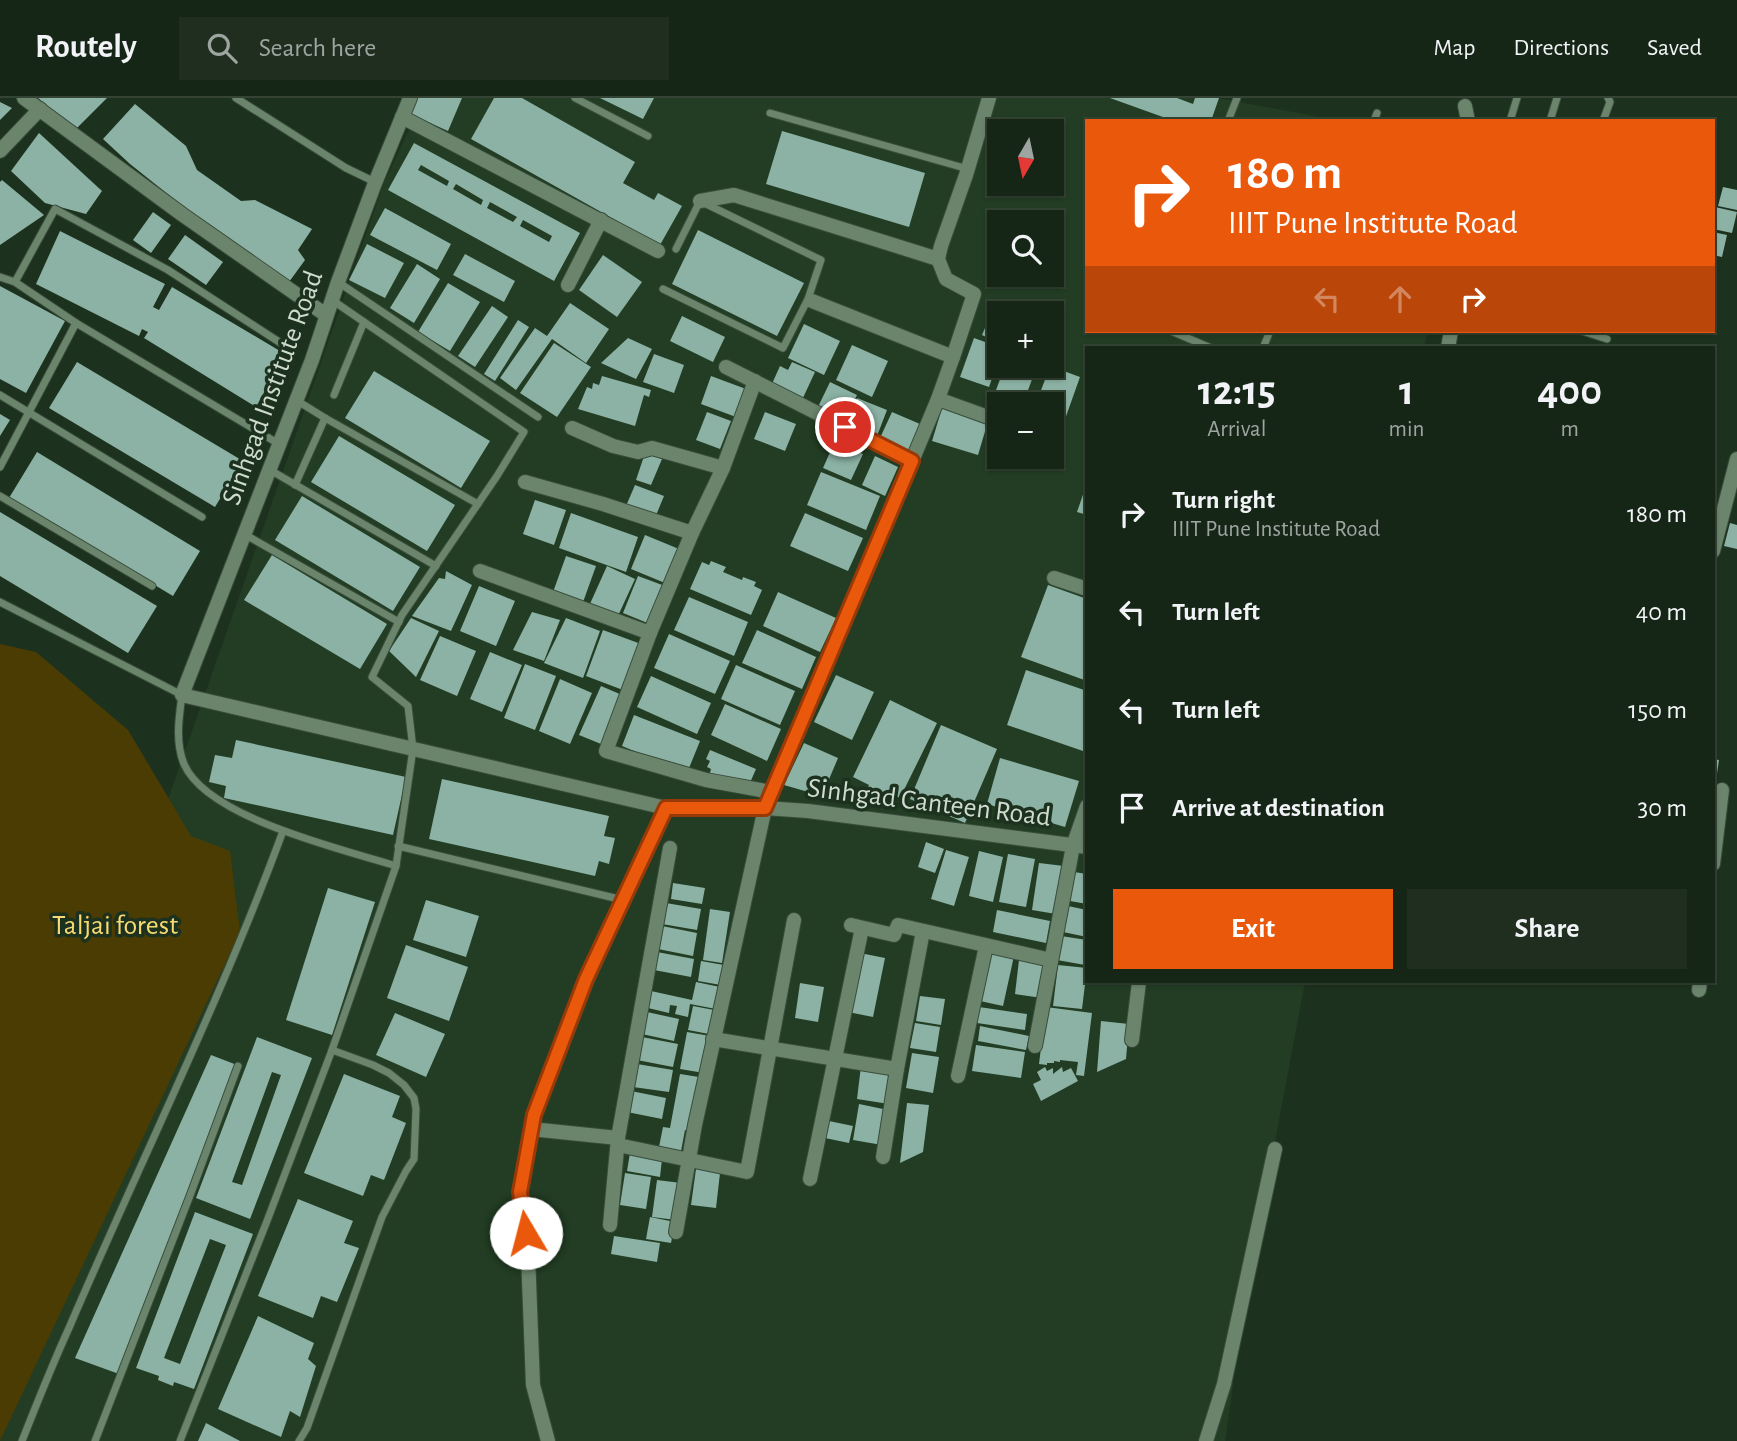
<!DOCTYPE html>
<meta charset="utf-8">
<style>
body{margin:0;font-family:"Alegreya Sans",sans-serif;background:#1f2e1f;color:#f1f3f6;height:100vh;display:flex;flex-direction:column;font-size:26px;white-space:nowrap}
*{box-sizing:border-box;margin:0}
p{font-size:23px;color:#9ea5a1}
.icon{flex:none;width:38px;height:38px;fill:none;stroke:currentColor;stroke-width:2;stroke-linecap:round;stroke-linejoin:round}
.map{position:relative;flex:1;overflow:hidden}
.panel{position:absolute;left:1085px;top:248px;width:630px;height:637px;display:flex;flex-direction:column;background:#162616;border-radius:0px;box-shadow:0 2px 5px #0004,0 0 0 2px #354335}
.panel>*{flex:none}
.guide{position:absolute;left:1085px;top:21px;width:630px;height:214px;border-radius:0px;box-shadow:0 2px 5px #0004,0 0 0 2px #354335;background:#ea580c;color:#fff;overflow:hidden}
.needle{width:46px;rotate:189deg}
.tools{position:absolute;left:987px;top:21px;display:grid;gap:14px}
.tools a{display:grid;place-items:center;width:77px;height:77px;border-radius:0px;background:#162616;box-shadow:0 2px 5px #0004,0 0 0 2px #354335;font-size:35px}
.pin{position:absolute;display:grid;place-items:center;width:60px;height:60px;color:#fff;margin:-30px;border:4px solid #fff;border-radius:50%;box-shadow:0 2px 7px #0007}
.me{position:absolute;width:77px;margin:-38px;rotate:352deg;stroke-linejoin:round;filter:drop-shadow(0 0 5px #0008)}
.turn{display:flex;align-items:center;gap:24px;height:147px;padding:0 28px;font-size:32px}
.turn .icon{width:91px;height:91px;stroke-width:2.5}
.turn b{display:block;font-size:49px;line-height:60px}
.lanes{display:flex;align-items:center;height:66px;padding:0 28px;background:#0003;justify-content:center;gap:35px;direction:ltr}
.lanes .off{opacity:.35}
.eta{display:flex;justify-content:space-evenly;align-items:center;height:119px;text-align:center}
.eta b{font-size:42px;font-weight:700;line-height:49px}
.action{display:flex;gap:14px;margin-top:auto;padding:14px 28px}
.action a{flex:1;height:80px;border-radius:0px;background:#ea580c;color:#fff;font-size:28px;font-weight:700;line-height:80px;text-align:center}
.action a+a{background:#1f2e1f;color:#f1f3f6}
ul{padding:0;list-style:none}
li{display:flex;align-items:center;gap:21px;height:98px;padding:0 28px}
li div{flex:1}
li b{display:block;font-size:26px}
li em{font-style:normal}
header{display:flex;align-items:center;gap:42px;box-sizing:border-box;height:98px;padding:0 35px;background:#162616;border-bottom:2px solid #354335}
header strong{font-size:33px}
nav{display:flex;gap:38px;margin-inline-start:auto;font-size:24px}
.search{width:490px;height:63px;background:#1f2e1f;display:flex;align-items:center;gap:18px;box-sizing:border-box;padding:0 24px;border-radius:0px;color:#9ea5a1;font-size:26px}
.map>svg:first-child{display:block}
.built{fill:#223d23;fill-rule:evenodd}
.green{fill:#4a3c03}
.building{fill:#8bb2a4;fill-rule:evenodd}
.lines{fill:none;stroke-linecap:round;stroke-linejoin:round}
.lane-casing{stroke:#394c3b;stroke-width:9}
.street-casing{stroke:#394c3b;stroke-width:16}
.lane{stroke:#6b846c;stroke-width:7}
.street{stroke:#6b846c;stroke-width:14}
.route-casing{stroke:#983908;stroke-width:18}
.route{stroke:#ea580c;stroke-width:12}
.labels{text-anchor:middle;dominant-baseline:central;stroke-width:7;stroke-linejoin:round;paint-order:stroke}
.street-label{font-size:28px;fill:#cedbce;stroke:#1d321e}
.park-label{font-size:28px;fill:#f8da72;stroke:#1d321e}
</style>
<header>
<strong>Routely</strong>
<div class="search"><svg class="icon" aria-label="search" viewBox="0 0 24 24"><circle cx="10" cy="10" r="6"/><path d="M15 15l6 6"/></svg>Search here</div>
<nav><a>Map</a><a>Directions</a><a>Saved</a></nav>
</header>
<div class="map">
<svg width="1737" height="1343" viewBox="0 0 1737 1343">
<rect width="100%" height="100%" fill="#1d321e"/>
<!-- built -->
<path class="built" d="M424,0H1217L1341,23H1087V233H1428L1424,250H1087V884H1305L1245,1203L1225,1343H0V1181L384,85ZM999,33H1052V86H999ZM999,124H1052V177H999ZM999,215H1052V268H999ZM999,306H1052V359H999Z"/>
<!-- green -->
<polygon class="green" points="0,546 36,554 128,632 191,738 230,753 240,834 0,1343"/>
<!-- building -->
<g class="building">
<polygon points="38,0 107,0 75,32"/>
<polygon points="417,0 462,0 448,33 410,16"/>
<polygon points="494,0 522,0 635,64 623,85 654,102 658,95 682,108 660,147 471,41"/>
<polygon points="600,0 654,0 643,21"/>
<polygon points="1110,0 1177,0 1193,6 1195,0 1219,0 1211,23 1174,23"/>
<polygon points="0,4 12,10 0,22"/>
<polygon points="135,6 186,48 197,72 241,103 255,102 312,131 298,152 305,162 289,184 204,125 130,66 103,41"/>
<polygon points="782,33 925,75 909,129 766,86"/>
<polygon points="39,35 102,93 86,116 45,105 11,73"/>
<path d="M414,45L580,135L554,183L388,92ZM421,67L449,83L447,88L418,72ZM456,86L483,102L481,107L453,91ZM490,104L517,119L513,124L487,110ZM523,122L552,138L549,144L520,128Z"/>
<polygon points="2,82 44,117 0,147 0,84"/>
<polygon points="1723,89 1737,92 1737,112 1718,108"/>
<polygon points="1715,109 1737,114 1732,135 1713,131"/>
<polygon points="385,110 451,146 437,172 370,137"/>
<polygon points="153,114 171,127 151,155 133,142"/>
<polygon points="698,132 804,185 777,238 672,186"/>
<polygon points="60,133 165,186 153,209 159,212 172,189 285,256 256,309 144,240 148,234 142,231 139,238 36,186"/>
<polygon points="1713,134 1727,137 1722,159 1713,157"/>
<polygon points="185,137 223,164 206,187 168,161"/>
<polygon points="367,146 404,165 385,200 349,182"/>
<polygon points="465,156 515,183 504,204 453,177"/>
<polygon points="603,157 642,184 617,219 579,192"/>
<polygon points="417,166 440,181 414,225 390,210"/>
<polygon points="448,185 480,204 450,253 418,234"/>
<polygon points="0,188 65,223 26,295 0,281"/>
<polygon points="570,205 609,231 586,265 552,241 516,292 500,280 535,230 547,238"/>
<polygon points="492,208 508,219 475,269 458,258"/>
<polygon points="993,211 999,214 999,245 982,237"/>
<polygon points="682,218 725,239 713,264 670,243"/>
<polygon points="518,222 529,229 495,283 484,276"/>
<polygon points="804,226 840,243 824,277 788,260"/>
<polygon points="628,240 652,251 636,281 601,265"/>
<polygon points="974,240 999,249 999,261 989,289 960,279"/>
<polygon points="554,245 591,269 557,319 520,295"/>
<polygon points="852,247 888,263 872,299 836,282"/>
<polygon points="654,256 684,267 674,295 643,284"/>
<polygon points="77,264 243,363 215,409 49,310"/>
<polygon points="792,264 815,274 802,302 771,288 780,268 788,272"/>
<polygon points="1005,268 1037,268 1024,303 996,292"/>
<polygon points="1050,268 1080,279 1064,324 1052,319 1052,306 1036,306"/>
<polygon points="374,273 490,343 461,390 345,320"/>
<polygon points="602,278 651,292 649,299 644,297 635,328 578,311 587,289 592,291 593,285 599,287"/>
<polygon points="711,278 746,291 736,319 701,306"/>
<polygon points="830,284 857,297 845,322 818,309"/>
<polygon points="857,300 887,312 877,338 847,326"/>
<polygon points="943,307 989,320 978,357 932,343"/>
<polygon points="707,314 731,323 720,351 696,342"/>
<polygon points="765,314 796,326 785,353 754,341"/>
<polygon points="892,314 920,326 909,352 880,340"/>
<polygon points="0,316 10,322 0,338"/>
<polygon points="339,338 455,407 427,453 311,384"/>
<polygon points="835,343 863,356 851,382 823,370"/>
<polygon points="37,354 200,453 173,498 9,400"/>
<polygon points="645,355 662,361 651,387 636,382"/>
<polygon points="875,358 898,369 885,398 862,387"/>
<polygon points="821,374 880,398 866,432 807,407"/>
<polygon points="1087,385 1087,417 1077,414"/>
<polygon points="635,387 664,398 652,427 623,415"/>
<polygon points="302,398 420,469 393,513 275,442"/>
<polygon points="535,402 566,412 554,447 523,436"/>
<polygon points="0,414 157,508 128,555 0,478"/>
<polygon points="571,415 638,439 626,474 559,450"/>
<polygon points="805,415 863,440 848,473 790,448"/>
<polygon points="1730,425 1737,427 1737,451 1724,448"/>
<polygon points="645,437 679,451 665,485 631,471"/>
<polygon points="272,457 387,526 360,571 244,502"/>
<polygon points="566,458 596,468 582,507 552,497"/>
<polygon points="711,463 726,469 723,474 742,482 743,479 756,484 754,488 762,492 751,517 690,491 702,464 709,467"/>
<polygon points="607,468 635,481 617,520 589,508"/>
<polygon points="446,473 472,487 451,533 412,518 439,480 445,481"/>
<polygon points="638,478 665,488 650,526 623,515"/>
<polygon points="1048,487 1087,501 1087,583 1021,559"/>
<polygon points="479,488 515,503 496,548 460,533"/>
<polygon points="778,494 836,520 820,554 763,528"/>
<polygon points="689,499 748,524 734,558 674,532"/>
<polygon points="532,514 560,522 544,563 513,552"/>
<polygon points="411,520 439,533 416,579 389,553"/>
<polygon points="566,520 600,533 583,580 544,565"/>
<polygon points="603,532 641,546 623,592 586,578"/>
<polygon points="757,532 816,559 802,591 742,565"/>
<polygon points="669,536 730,563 715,596 654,570"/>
<polygon points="440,538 476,553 457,598 420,582"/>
<polygon points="490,554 522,567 502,614 470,601"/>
<polygon points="525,566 556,578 535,632 504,620"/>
<polygon points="736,567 795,593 780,627 721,601"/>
<polygon points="1026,572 1087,593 1087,642 1083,653 1007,627"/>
<polygon points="836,577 874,594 852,642 814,624"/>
<polygon points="651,578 711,605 697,636 637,609"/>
<polygon points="560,581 592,595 570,646 539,633"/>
<polygon points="601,588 622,597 601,646 579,637"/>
<polygon points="890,602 937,625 900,700 888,694 885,701 867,692 869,687 853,679"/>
<polygon points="725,606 781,631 767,663 711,637"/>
<polygon points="634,617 700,643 687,675 622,648"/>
<polygon points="941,627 997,651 965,725 910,701"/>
<polygon points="236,642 406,679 393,737 224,700 226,688 209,684 215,657 232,660"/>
<polygon points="804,645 838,660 822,698 784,687"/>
<polygon points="710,652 756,671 749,687 729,679 728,683 710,675 711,671 707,669 710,663 706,661"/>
<polygon points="1000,660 1079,683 1065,729 987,706"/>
<polygon points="1713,661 1719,662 1715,689 1713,689"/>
<polygon points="442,681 609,718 604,738 615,740 609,766 599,763 595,778 429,741"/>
<polygon points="926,744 944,751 935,775 918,769"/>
<polygon points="946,752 969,759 954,808 931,801"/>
<polygon points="979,753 1003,759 993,804 969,798"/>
<polygon points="1008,756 1035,761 1026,809 999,804"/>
<polygon points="1039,765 1064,768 1056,816 1032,812"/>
<polygon points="1074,774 1087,776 1087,806 1070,803"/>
<polygon points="673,785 705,790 702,806 671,801"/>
<polygon points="328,790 375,804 332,937 286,922"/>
<polygon points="426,802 479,818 466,859 413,842"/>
<polygon points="666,805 701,811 697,832 662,826"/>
<polygon points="1068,808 1087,812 1087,839 1063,834"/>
<polygon points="710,811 730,814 722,865 703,862"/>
<polygon points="997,812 1050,823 1046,845 993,834"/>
<polygon points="662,828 697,835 693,858 658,851"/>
<polygon points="1061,838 1087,842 1085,867 1057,862"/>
<polygon points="406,847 468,869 449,923 387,900"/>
<polygon points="990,852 1014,858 1003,908 980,903"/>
<polygon points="657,854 694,861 691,879 654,872"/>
<polygon points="860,855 885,860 873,919 848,914"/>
<polygon points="1019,862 1046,865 1042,900 1015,896"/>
<polygon points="701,863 724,867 721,887 698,883"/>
<polygon points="1058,867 1087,870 1082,911 1053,908"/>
<polygon points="696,884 720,889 716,911 690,906 688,919 675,916 677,908 670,907 669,915 648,910 651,893 692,902"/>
<polygon points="800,885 824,889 818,924 795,920"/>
<polygon points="920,898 945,901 941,927 916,923"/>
<polygon points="693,908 714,912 709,936 688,932"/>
<polygon points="979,909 1027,916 1025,932 977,925"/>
<polygon points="1046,909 1092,915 1084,978 1076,977 1078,964 1060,962 1060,964 1054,963 1054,965 1047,965 1047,967 1039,966"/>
<polygon points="647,914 679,921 674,943 642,936"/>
<polygon points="395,915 445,936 426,979 376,957"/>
<polygon points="1101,923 1129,926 1126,961 1097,974"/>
<polygon points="915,925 940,929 936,954 910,950"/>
<polygon points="980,928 1029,938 1026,952 978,943"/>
<polygon points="687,934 710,938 704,975 680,971"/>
<path d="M257,939L312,960L250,1121L196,1100ZM272,974L281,977L242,1087L232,1084Z"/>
<polygon points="642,939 678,946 673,969 637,962"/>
<polygon points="976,947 1025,954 1021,980 972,973"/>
<polygon points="912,955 939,959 933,995 906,990"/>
<polygon points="211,957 237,967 119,1276 75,1260"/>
<polygon points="637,966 673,972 669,994 633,989"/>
<polygon points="861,968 894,973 889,1006 857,1001"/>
<polygon points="1045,969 1047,973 1053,970 1053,976 1062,969 1063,974 1071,970 1078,983 1041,1003 1033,986 1041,982 1037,974"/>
<polygon points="344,976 400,998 392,1019 406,1025 384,1082 371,1077 363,1098 304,1075"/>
<polygon points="680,976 699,979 692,1034 685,1032 681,1053 659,1049 663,1029 670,1030"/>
<polygon points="631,993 666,1000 662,1021 627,1014"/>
<polygon points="907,1005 929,1007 923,1054 900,1065"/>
<polygon points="859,1006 888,1012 882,1047 853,1042"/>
<polygon points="829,1023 853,1028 849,1045 825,1040"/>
<polygon points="630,1055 662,1061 660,1079 627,1073"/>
<polygon points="696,1071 720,1075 716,1110 691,1107"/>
<polygon points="625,1075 651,1079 646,1111 620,1107"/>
<polygon points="657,1082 681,1085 676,1122 652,1119"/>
<polygon points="298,1101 353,1123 344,1145 359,1150 337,1204 321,1198 313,1220 258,1198"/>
<path d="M195,1114L253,1136L194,1291L174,1284L173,1288L158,1282L159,1278L136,1270ZM210,1141L226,1147L180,1266L164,1260Z"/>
<polygon points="650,1119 675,1124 671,1145 646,1141"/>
<polygon points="614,1138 660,1145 657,1164 611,1156"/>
<polygon points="258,1218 314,1245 308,1261 316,1268 300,1319 290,1313 281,1339 218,1311"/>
<polygon points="206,1325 240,1343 198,1343"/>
</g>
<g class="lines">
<!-- lane casing -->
<g class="lane-casing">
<g id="lane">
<polyline points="236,0 346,70 375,84"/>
<polyline points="575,0 648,38"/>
<polyline points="770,15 968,71"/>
<polyline points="1228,23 1237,0"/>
<polyline points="1374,23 1377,15"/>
<polyline points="1510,23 1517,0"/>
<polyline points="1550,23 1557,0"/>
<polyline points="1603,23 1610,4 1608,0"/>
<polyline points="676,151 700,103 821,162 808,201 812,203"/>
<polyline points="0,179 15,184"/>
<polyline points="338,184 538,319"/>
<polyline points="663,191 783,250 808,201"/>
<polyline points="76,225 15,184 55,111 168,172 293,253"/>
<polyline points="1171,233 1211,250"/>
<polyline points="1582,233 1607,241"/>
<polyline points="1263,250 1270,233"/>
<polyline points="0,297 202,419"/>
<polyline points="334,297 364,224"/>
<polyline points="296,302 325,320 478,406"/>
<polyline points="0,369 76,225 279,346"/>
<polyline points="270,372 436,468"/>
<polyline points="295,387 325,320"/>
<polyline points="0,398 152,488"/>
<polyline points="244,436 399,524"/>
<path d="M0,504L182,597C179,619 175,644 184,666C207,720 342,751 396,768"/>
<polyline points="398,748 623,802"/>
<path d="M22,1343C37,1305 52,1267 69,1230C140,1064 221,902 283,733"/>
<polyline points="95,1343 191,1095 238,968"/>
<polyline points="180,1343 267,1123 332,952 396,768 413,651 408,608 372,579 402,517 497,378 524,334 332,202"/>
<polyline points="299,1343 307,1330 382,1119 406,1073 414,1061 416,1011 414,1000 404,987 389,975 373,967 332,952"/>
</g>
</g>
<!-- street casing -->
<g class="street-casing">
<g id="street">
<polyline points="24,0 183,117 326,217"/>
<polyline points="410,0 375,85 338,184 312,262 182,597 666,710 765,710 808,713 1087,749"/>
<polyline points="1465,8 1468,23"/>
<polyline points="402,19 658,153"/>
<polyline points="0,53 40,11"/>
<polyline points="700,103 734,97 938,161"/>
<polyline points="568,187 601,122"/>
<polyline points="1448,250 1451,233"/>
<polyline points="953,259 974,196 946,181 938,161 941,148 966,77 989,0"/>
<polyline points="726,269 912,363"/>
<polyline points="755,283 723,370 692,435 650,535 606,653 706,682 771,694"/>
<polyline points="938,301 999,323"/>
<polyline points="572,330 613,348 638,354 652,350 723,370"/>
<polyline points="1052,342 1055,343"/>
<polyline points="525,384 603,406 692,435"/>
<polyline points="1713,453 1737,361"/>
<polyline points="480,473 650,535"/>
<polyline points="1054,480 1087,491"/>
<polyline points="1713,766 1722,692"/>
<polyline points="851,827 894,837 898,827 1051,862"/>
<polyline points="1699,892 1700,884"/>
<polyline points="713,941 897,971 883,1059"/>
<polyline points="1132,942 1139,884"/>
<polyline points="1035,948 1073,748 1087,708"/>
<polyline points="897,971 923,833"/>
<polyline points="958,978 986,848"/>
<polyline points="531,1031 618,1040"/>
<polyline points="618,1047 747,1074 794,822"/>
<polyline points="810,1081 862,830"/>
<polyline points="610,1127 618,1040 670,750"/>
<polyline points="676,1134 695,1027 765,710 912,363 938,301 953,259 812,203"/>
<polyline points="548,1343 533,1287 528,1156 520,1093 534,1017 587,882 666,710"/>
<polyline points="1206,1343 1224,1286 1275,1051"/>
</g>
</g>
<!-- lane -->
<use href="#lane" class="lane"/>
<!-- street -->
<use href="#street" class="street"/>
</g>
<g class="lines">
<!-- route casing -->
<g class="route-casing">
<polyline id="route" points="526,1135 520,1094 534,1017 586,881 666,710 765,710 912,363 845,329"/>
</g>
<!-- route -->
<use href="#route" class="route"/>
</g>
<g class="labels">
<!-- street labels -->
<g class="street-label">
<text transform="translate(273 290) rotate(-70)">Sinhgad Institute Road</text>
<text transform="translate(929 705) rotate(7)">Sinhgad Canteen Road</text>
</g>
<!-- park labels -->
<g class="park-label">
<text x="115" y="828">Taljai forest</text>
</g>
</g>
</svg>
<div class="tools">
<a><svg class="needle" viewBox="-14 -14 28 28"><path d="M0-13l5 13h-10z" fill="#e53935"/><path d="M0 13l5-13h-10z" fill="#9ea5a1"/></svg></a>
<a><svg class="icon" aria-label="search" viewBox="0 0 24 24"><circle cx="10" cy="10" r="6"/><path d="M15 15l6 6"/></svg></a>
<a>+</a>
<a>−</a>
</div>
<div class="pin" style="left:845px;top:329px;background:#d93025"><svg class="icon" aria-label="arrive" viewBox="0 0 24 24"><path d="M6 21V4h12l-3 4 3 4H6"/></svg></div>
<svg class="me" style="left:526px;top:1135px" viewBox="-20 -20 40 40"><circle r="19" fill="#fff"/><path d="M0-13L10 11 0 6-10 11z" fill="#ea580c"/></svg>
<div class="guide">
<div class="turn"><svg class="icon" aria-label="right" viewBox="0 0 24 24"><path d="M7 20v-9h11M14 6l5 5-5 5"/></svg><div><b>180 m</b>IIIT Pune Institute Road</div></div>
<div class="lanes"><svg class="icon off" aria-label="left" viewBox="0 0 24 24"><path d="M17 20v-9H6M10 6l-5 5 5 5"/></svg><svg class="icon off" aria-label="ahead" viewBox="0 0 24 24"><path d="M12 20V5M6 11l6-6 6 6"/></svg><svg class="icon" aria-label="right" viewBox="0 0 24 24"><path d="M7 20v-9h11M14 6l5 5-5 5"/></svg></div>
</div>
<section class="panel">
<div class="eta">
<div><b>12:15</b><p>Arrival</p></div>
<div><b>1</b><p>min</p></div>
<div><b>400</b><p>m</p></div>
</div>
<ul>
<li><svg class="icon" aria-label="right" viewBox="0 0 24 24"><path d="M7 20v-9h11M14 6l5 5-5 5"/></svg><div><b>Turn right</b><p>IIIT Pune Institute Road</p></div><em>180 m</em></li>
<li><svg class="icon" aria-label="left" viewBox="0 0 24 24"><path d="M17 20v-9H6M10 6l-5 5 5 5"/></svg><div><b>Turn left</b></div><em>40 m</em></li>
<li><svg class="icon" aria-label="left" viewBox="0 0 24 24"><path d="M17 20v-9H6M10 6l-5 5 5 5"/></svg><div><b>Turn left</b></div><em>150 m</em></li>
<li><svg class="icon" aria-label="arrive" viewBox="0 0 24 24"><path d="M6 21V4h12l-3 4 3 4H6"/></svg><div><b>Arrive at destination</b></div><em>30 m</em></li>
</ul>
<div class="action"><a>Exit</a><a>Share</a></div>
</section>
</div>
